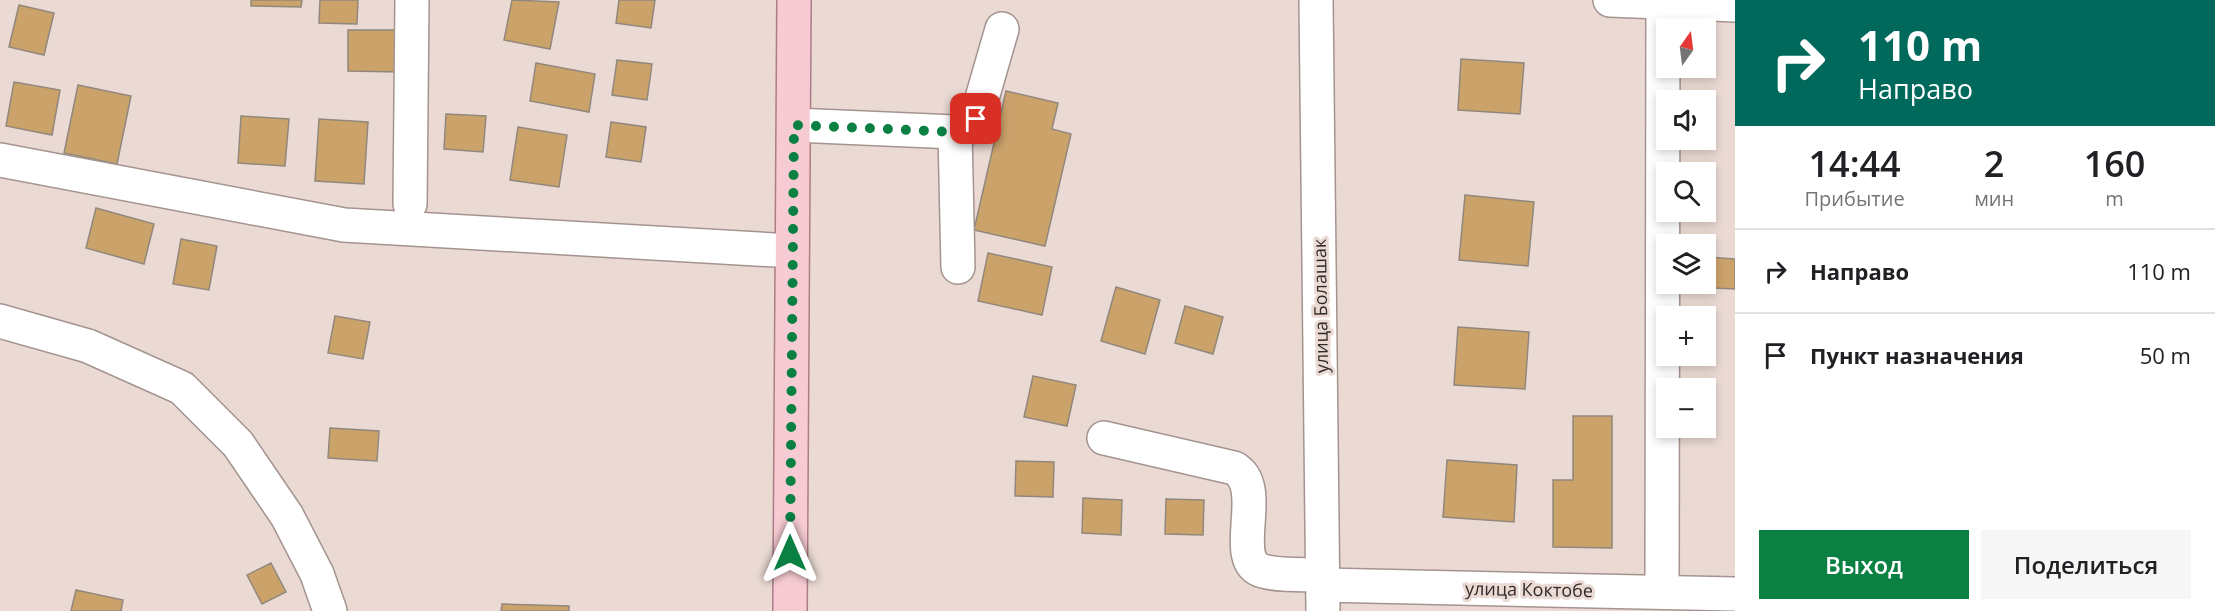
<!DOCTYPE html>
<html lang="ru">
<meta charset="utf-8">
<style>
body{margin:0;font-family:"Open Sans",sans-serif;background:#f6f6f6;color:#202124;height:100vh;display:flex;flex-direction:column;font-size:22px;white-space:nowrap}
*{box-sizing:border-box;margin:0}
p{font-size:20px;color:#757577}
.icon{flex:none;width:33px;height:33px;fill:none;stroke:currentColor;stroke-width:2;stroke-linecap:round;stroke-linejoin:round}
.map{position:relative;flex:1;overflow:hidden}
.drawer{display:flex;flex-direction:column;background:#fff;width:480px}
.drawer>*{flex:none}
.guide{background:#00695c;color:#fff;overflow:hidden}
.needle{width:39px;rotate:14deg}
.controls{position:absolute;left:1656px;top:18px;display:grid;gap:12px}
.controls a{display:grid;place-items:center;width:60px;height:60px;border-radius:0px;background:#fff;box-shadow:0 3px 9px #0003;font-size:30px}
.pin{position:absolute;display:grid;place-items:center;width:51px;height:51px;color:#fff;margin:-26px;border-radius:12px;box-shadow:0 3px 9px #0006}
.me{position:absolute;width:66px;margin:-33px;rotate:0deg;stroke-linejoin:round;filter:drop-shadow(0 0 4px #0008)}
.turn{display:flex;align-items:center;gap:21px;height:126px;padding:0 24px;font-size:27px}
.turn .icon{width:78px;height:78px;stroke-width:2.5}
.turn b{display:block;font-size:42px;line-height:51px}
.eta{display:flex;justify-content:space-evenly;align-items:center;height:102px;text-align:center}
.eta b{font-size:36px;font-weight:600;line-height:42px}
.cta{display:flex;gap:12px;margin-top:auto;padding:12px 24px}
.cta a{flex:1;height:69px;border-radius:0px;background:#0b8043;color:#fff;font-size:24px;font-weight:600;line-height:69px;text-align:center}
.cta a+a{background:#f6f6f6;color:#202124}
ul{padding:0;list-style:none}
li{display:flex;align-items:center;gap:18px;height:84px;padding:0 24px;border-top:2px solid #e0e0e0}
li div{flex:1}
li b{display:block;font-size:22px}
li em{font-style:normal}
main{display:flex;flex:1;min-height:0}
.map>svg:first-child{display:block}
.building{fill:#cca26b;stroke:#91887c;stroke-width:1.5}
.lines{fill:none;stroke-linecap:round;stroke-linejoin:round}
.minor-casing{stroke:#a4948f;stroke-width:36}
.major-casing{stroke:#ad7c84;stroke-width:36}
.minor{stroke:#fff;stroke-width:33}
.major{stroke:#f7cbd3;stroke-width:33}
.route{stroke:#0b8043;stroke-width:10;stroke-dasharray:0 18}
.labels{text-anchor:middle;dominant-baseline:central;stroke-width:6;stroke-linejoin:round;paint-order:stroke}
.street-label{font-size:18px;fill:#302a28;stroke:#ebdad4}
</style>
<main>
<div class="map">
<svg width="1735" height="611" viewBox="0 0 1735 611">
<rect width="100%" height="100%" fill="#ebdad4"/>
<!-- building -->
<g class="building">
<polygon points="251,0 302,0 301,7 251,6"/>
<polygon points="320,0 358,0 357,24 319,23"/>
<polygon points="512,0 559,2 550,49 504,40"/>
<polygon points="619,0 655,0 651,28 616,23"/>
<polygon points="19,5 54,13 44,55 9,47"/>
<polygon points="348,30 400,30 400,72 348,71"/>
<polygon points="1461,59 1524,63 1520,114 1458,110"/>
<polygon points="617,60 652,64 647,100 612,95"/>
<polygon points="536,63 595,74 589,112 530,101"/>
<polygon points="14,82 60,90 52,135 6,126"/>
<polygon points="78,85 131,96 117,164 64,153"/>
<polygon points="1006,91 1058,103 1052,129 1071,134 1045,246 974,230"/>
<polygon points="446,114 486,116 483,152 444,149"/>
<polygon points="241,116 289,119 285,166 238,163"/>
<polygon points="319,119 368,122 364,184 315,181"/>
<polygon points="611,122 646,127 641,162 606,157"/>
<polygon points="518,127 567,135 559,187 510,180"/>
<polygon points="1465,195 1534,202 1528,266 1459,260"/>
<polygon points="96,208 154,224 144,264 86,248"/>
<polygon points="181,239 217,246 209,290 173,284"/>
<polygon points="988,253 1052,267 1042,315 978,301"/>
<polygon points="1706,257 1735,259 1735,289 1693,287 1693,284 1706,284"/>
<polygon points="1116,287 1160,300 1145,354 1101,341"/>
<polygon points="1185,306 1223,317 1213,354 1175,343"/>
<polygon points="335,316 370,322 363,359 328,353"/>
<polygon points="1458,327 1529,332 1525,389 1454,385"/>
<polygon points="1033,376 1076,385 1067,426 1024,417"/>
<polygon points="1573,416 1612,416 1612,548 1553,547 1553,480 1573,480"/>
<polygon points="330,428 379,431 377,461 328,458"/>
<polygon points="1447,460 1517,465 1514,522 1443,517"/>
<polygon points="1016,461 1054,462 1053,497 1015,496"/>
<polygon points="1083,498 1122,500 1121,535 1082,533"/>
<polygon points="1166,499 1204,500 1203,535 1165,534"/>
<polygon points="271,563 286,592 262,604 247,575"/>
<polygon points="76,590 123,600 121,611 71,611"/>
<polygon points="502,604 569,606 569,611 501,611"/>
</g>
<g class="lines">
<!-- minor casing -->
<g class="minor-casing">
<g id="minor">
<polyline points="1316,0 1323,611"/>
<polyline points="1610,0 1735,5"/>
<polyline points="794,125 955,132 964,130 976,119 1002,29"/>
<polyline points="955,132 958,267"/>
<polyline points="0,160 344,225 792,251"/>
<polyline points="410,204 412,0"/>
<polyline points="0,321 88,346 182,388 238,444 287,516 317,574 330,611"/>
<path d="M1104,438L1234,468C1269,487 1227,561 1263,571C1279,576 1305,574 1323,575"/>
<polyline points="1323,585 1735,594"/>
<polyline points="1662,592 1663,4"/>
</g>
</g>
<!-- major casing -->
<g class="major-casing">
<polyline id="major" points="790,611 794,0"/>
</g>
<!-- minor -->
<use href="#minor" class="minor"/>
<!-- major -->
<use href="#major" class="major"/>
</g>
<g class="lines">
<!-- route -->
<polyline class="route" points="790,553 794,125 955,132 964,130 976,119"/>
</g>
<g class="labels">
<!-- street labels -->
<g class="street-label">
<text transform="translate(1320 306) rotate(-91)">улица Болашак</text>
<text transform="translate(1529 589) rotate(1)">улица Коктобе</text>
</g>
</g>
</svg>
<div class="controls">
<a><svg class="needle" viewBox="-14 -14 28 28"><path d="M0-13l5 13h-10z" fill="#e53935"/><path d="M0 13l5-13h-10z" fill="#757577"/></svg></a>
<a><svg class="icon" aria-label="sound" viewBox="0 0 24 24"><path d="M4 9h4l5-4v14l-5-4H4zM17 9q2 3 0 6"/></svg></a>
<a><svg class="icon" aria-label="search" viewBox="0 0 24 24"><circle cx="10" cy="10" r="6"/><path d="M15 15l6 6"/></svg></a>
<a><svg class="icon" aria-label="layers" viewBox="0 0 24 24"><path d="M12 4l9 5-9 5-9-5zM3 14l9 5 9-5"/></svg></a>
<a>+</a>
<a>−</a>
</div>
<div class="pin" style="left:976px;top:119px;background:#d93025"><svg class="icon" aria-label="arrive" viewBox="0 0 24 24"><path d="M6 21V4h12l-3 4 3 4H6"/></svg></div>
<svg class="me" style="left:790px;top:553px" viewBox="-20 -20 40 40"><path d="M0-17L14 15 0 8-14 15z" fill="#0b8043" stroke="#fff" stroke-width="4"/></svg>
</div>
<section class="drawer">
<div class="guide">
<div class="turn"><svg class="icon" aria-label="right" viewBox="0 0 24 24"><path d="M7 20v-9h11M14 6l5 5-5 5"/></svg><div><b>110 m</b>Направо</div></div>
</div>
<div class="eta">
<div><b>14:44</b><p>Прибытие</p></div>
<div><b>2</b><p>мин</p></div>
<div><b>160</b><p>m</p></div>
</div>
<ul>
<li><svg class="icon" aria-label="right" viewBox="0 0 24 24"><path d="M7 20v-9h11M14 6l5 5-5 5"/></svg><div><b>Направо</b></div><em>110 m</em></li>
<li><svg class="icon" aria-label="arrive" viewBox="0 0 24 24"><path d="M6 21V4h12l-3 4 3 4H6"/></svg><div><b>Пункт назначения</b></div><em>50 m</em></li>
</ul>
<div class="cta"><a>Выход</a><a>Поделиться</a></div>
</section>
</main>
